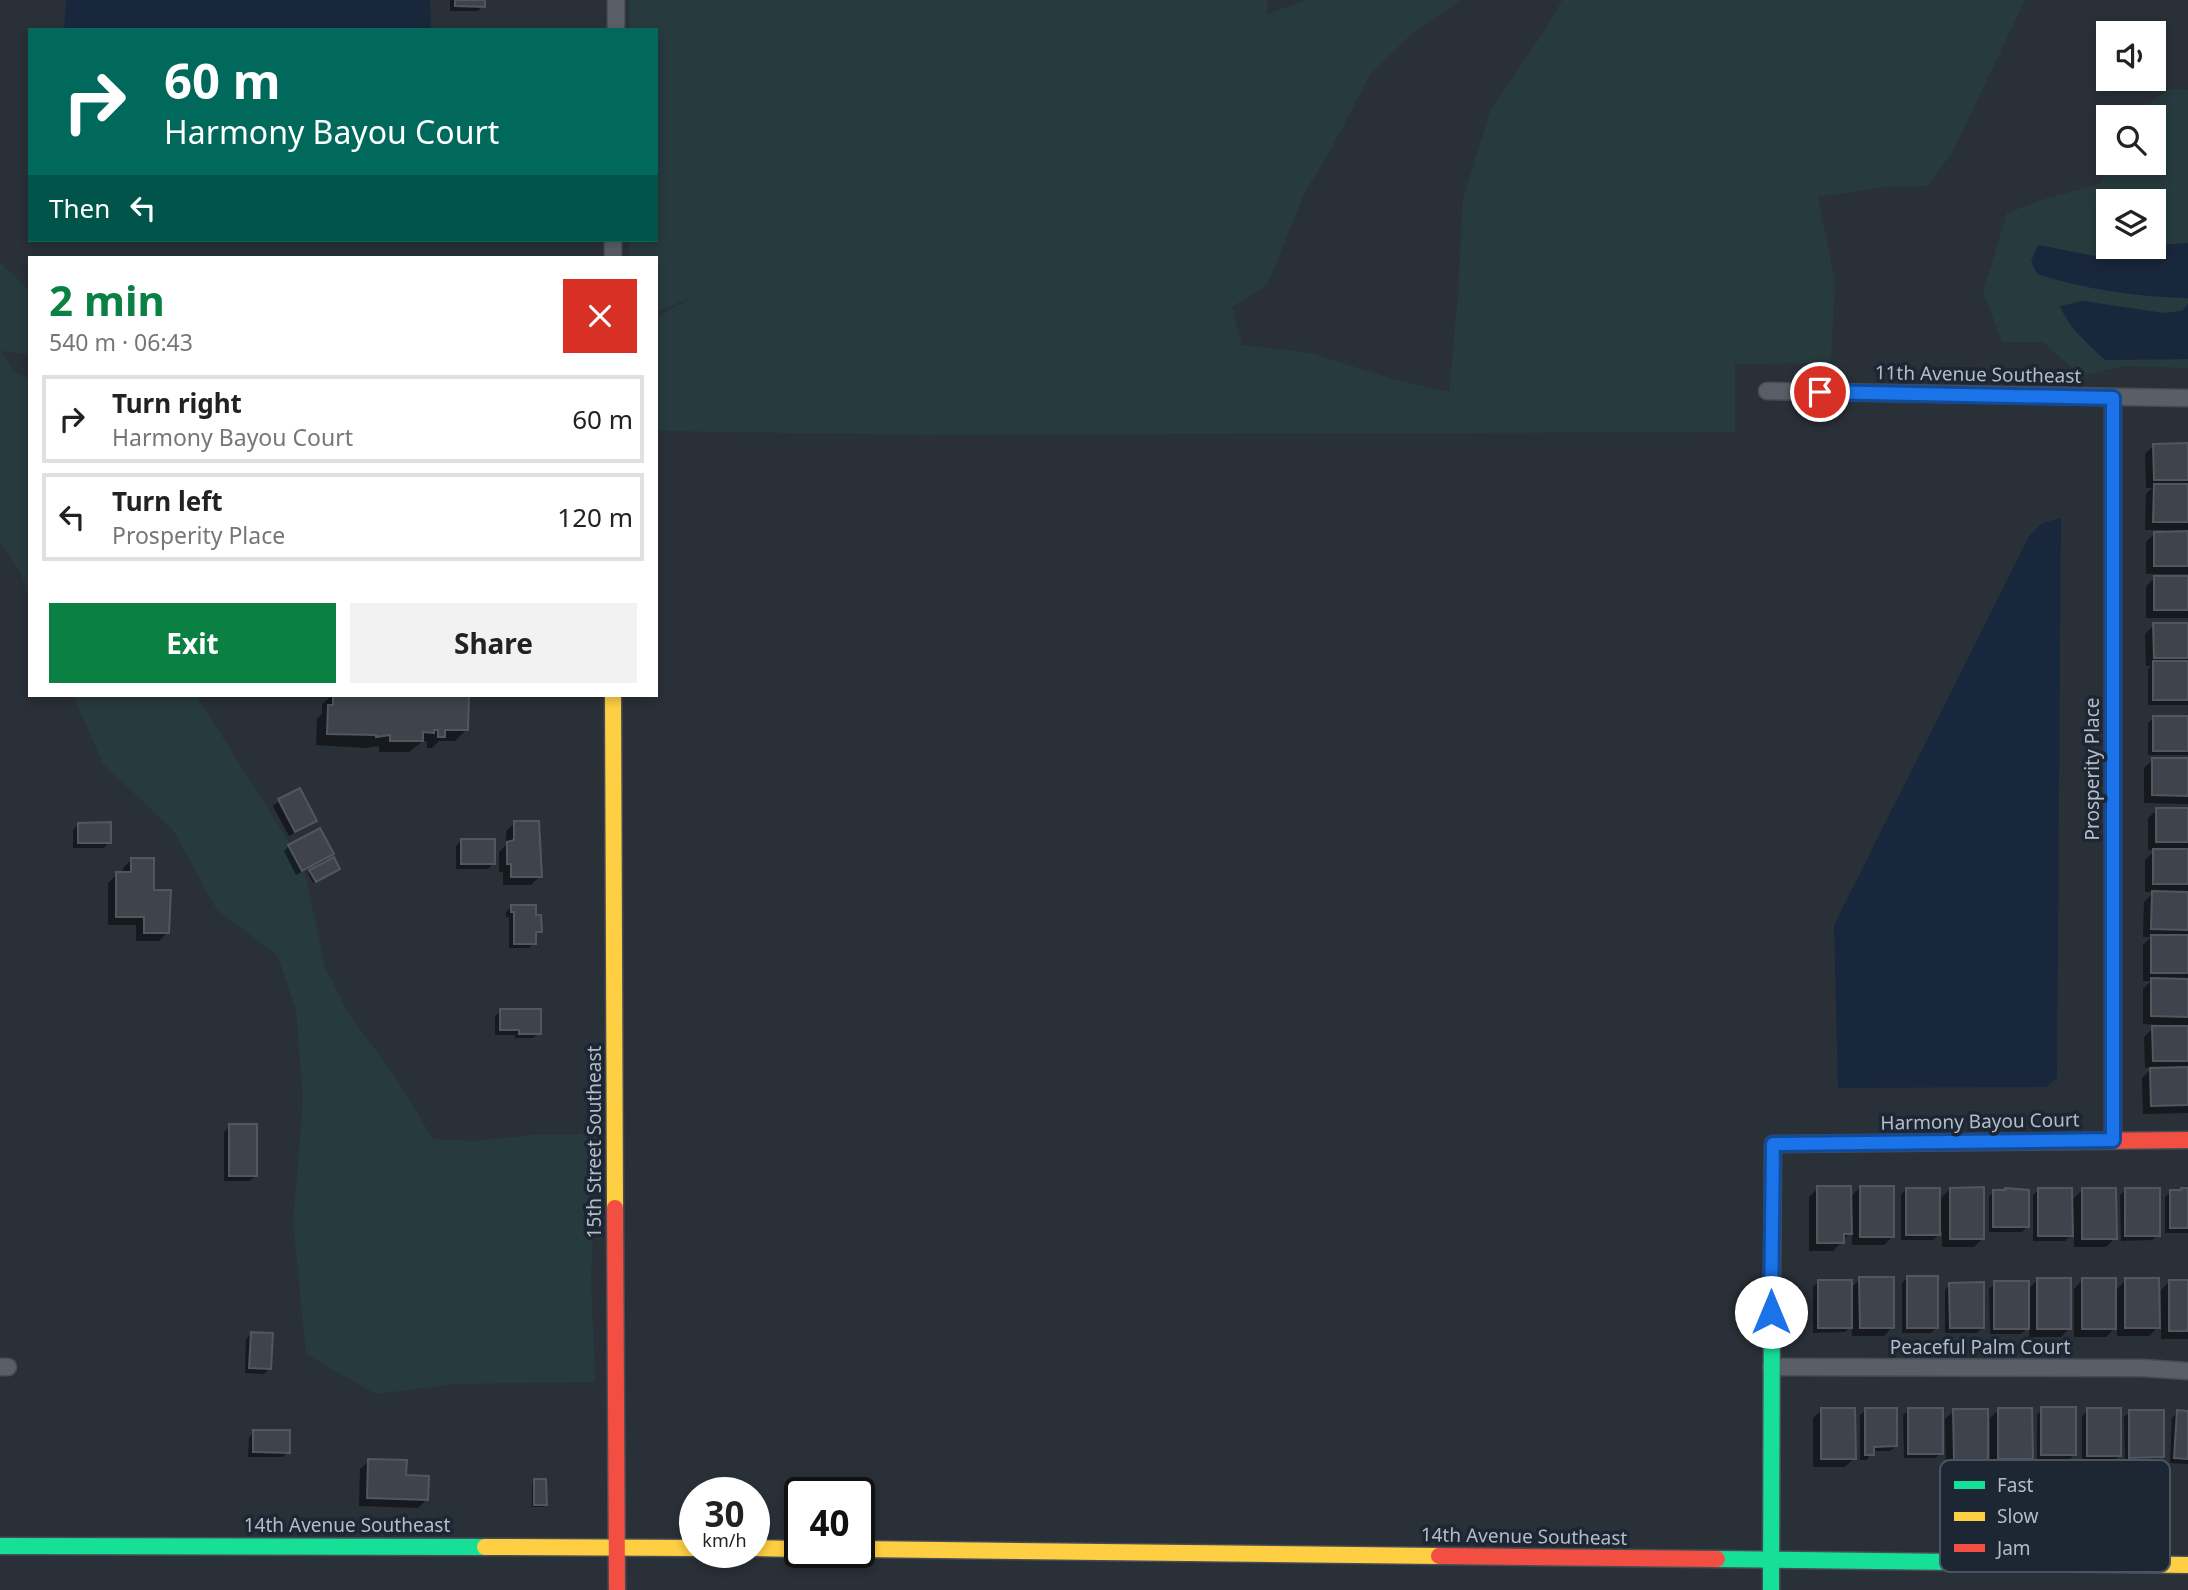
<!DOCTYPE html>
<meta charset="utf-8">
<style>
body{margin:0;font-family:"Noto Sans",sans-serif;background:#f2f2f2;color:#222;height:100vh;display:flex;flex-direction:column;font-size:26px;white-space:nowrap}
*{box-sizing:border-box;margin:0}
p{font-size:23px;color:#767676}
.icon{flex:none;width:38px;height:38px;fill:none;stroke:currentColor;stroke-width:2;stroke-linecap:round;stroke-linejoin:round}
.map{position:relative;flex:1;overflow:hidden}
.side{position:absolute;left:28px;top:256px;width:630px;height:441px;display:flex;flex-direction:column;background:#fff;border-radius:0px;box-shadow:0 4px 10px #0003}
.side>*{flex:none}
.banner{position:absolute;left:28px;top:28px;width:630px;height:214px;border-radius:0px;box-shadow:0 4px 10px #0003;background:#00695c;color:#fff;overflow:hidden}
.tools{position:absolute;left:2096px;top:21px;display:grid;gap:14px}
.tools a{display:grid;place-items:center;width:70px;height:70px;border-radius:0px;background:#fff;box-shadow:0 4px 10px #0003;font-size:35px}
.speed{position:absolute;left:679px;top:1477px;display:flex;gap:14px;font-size:35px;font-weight:700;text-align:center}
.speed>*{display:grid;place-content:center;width:91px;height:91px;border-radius:50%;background:#fff;box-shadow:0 4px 10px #0003;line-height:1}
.speed small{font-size:18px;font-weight:400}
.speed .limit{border:4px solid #111;border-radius:10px;background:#fff;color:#111}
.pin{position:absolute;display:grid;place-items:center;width:60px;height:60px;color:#fff;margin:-30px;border:4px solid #fff;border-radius:50%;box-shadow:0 2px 7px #0007}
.me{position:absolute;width:77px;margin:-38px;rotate:0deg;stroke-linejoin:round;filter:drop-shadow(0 0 5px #0008)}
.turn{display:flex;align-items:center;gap:24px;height:147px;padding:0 21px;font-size:32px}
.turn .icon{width:91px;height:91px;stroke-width:2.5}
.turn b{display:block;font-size:49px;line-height:60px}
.then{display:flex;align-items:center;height:66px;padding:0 21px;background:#0003;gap:14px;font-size:26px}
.round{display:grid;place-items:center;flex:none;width:74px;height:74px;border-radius:0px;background:#f2f2f2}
.headline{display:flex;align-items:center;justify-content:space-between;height:119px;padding:0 21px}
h1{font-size:42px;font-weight:700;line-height:52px;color:#0b8043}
.button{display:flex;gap:14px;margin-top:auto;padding:14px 21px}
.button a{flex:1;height:80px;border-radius:0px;background:#0b8043;color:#fff;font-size:28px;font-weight:700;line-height:80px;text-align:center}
.button a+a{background:#f2f2f2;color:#222}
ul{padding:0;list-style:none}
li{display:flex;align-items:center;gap:21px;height:88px;margin:0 14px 10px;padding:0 7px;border:4px solid #e0e0e0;border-radius:0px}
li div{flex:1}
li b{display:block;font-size:26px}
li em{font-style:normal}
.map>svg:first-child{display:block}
.green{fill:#273a3e}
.water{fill:#19273c}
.shadow{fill:#0007}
.building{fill:#3f444c;stroke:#52575f;stroke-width:2}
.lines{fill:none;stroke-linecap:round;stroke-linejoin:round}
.street-casing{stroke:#484c55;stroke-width:19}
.fast-casing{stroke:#484c55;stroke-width:19}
.slow-casing{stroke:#484c55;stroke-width:19}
.jam-casing{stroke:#484c55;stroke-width:19}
.street{stroke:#5a5e66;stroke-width:16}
.fast{stroke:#16e098;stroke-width:16}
.slow{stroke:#ffcf43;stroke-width:16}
.jam{stroke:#f24e42;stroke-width:16}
.route-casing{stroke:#114b97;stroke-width:18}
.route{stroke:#1a73e8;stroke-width:12}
.labels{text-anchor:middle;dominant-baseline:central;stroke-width:7;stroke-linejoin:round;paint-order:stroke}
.street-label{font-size:19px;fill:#b4bcc9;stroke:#1d2633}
.key{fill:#1d2633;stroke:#4a5360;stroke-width:2}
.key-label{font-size:19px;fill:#b4bcc9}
</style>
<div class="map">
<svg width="2188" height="1590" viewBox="0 0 2188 1590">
<rect width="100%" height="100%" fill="#2a3038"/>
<!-- green -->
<g class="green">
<polygon points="629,0 1267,0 1267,14 1307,0 1461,0 1414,32 1371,73 1328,155 1306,190 1267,285 1232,307 1242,345 1311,353 1396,380 1449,392 1458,295 1463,198 1491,109 1549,24 1562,0 2025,0 1953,151 1928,186 1884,187 1818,197 1835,281 1831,363 1735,364 1735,432 923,435 656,431 656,318 690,298 656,312 656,257 629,257 629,240 656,240 656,30 629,30"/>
<path d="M2169,89L2188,90V243L2154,246V201H2109V247H2136L2094,256L2038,245L2037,274C2085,289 2138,297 2188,298V304L2183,311L2163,313L2083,301L2060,307C2070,329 2087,343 2105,360L2188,359V368L2125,366L2081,376L2043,342H2002L1983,292L2007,213L2041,200L2100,184L2109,161L2154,163V117H2131Z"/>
<polygon points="0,263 30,291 30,354 1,351 14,372 30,379 30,596 19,570 0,541"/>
<polygon points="73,695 196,695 303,864 325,967 348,1013 395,1076 433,1139 474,1141 531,1135 598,1134 591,1276 595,1382 456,1384 376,1394 306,1354 293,1221 303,1100 296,1010 278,956 217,910 173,830 103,764"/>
</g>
<!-- water -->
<g class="water">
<polygon points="66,0 430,0 431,28 64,30"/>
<path d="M2188,243V298C2137,297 2085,289 2037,274L2031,261L2038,245L2094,256L2136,247Z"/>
<path d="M2083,301L2163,313L2182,311L2188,304V359L2105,360C2087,343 2070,329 2060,306Z"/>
<polygon points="2061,518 2057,1078 2046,1087 1838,1088 1834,925 2029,536 2042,523"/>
</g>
<!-- shadow -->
<g class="shadow">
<polygon points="450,0 483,0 483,6 478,11 450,11"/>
<polygon points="2154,445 2188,445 2188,574 2146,574 2146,542 2155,533 2164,533 2164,530 2145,530 2146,494 2152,488 2146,488 2145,454"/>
<polygon points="2155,578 2188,578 2188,618 2146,618 2146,586"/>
<polygon points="2154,625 2188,625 2188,705 2148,705 2148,669 2151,666 2146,666 2145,634"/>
<polygon points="332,695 467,695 466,730 455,741 439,741 432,748 427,748 427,741 423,741 409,752 379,752 379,746 365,748 316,745 317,719 322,714 322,704"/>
<polygon points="2153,718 2188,718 2188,755 2148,755 2148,723"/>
<polygon points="2153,760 2188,760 2188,804 2144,803 2144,768"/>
<polygon points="299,790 314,820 309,826 289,836 273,806 279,801"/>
<polygon points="2157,810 2188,810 2188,1113 2143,1114 2142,1078 2152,1068 2145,1068 2144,1037 2153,1028 2163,1028 2163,1025 2143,1024 2143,989 2151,981 2143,981 2143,945 2151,937 2143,937 2144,902 2154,892 2145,892 2145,860 2155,850 2148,850 2148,818"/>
<polygon points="515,823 540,876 531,885 503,885 503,872 499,872 499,852 506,845 506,831"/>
<polygon points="79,824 109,842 104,848 73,848 73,830"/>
<polygon points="461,841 494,863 488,869 456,869 456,846"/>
<polygon points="289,846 332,854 321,865 336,871 313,883 308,873 316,865 296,875 284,851"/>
<polygon points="131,860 152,892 168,932 159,941 136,941 136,925 108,925 108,883 117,874 123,874 123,868"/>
<polygon points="511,907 534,917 540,931 534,936 534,943 529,948 509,948 509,917 506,917 506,912"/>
<polygon points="501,1011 539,1033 533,1038 515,1038 515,1035 495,1035 495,1016"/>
<polygon points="230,1126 255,1176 250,1181 224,1181 224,1132"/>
<polygon points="1860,1187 1893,1236 1884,1245 1852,1245 1852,1231 1833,1251 1809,1251 1809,1197 1818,1188 1850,1198"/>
<polygon points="1906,1189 1938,1201 1950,1189 1983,1238 1974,1247 1942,1247 1942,1231 1933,1240 1901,1240 1901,1195"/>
<polygon points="2083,1189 2115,1238 2106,1247 2074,1247 2074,1232 2065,1241 2033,1241 2033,1195 2039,1190 2071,1201"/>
<polygon points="2126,1190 2158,1235 2152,1240 2121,1241 2120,1195"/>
<polygon points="2188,1190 2188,1233 2165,1233 2165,1197 2171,1192"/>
<polygon points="1994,1191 2027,1227 2022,1232 1989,1232 1989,1197"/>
<polygon points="1908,1277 1936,1328 1931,1333 1902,1333 1902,1283"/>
<polygon points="1860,1279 1892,1327 1884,1336 1852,1336 1852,1325 1845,1332 1813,1333 1813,1287 1818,1282 1850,1289"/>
<polygon points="2037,1280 2069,1329 2061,1337 2029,1337 2029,1327 2021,1334 1990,1334 1989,1289 1995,1283 2027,1291"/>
<polygon points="2082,1280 2115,1291 2126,1280 2158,1327 2149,1336 2117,1336 2117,1326 2106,1337 2074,1337 2074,1289"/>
<polygon points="2170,1281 2188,1281 2188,1339 2161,1339 2161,1290"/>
<polygon points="1950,1284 1983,1327 1977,1333 1945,1333 1945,1290"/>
<polygon points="252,1333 270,1368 264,1374 245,1373 246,1339"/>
<polygon points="2042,1409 2074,1455 2069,1460 2037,1460 2037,1415"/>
<polygon points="1822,1410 1854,1458 1845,1467 1813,1467 1813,1418"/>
<polygon points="1866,1410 1896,1446 1890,1451 1872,1451 1867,1460 1860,1460 1860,1415"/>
<polygon points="1909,1410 1941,1453 1935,1458 1904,1458 1903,1415"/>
<polygon points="1999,1410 2031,1458 2022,1467 1990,1467 1990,1418"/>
<polygon points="2088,1410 2120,1455 2114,1461 2082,1461 2082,1416"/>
<polygon points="1954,1411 1986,1459 1978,1468 1946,1468 1945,1419"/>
<polygon points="2130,1412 2162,1457 2156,1462 2125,1463 2124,1417"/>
<polygon points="2178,1412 2188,1413 2188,1464 2170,1463 2172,1418"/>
<polygon points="254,1432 288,1452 283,1457 248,1457 249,1437"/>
<polygon points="369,1461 404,1477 427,1499 418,1508 359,1506 360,1469"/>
<polygon points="535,1481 545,1505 543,1507 532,1507 532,1483"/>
</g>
<!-- building -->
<g class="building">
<polygon points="455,0 485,0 485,7 455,6"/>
<polygon points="2188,443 2188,480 2154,480 2153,444"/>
<polygon points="2154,484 2188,484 2188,522 2153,522"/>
<polygon points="2188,531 2188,566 2154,566 2154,532"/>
<rect x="2154" y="576" width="34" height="34"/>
<polygon points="2153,623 2188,623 2188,658 2154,658"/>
<rect x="2153" y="661" width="35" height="39"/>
<polygon points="333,695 469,695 468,730 445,730 445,737 438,737 438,730 434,730 434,733 423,732 423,741 390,741 390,735 376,737 376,735 327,734 328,705 333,705"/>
<rect x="2153" y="716" width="35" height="35"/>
<polygon points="2152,758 2188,758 2188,796 2152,795"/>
<polygon points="300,788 317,821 295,832 278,799"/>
<rect x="2156" y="808" width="32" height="34"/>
<polygon points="514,821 539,821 542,877 511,877 511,864 507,864 507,842 514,840"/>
<polygon points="111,822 111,843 78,843 78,823"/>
<polygon points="320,828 334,854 302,871 288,845"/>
<rect x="461" y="839" width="34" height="25"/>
<rect x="2153" y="849" width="35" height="35"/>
<polygon points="334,857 340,869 316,882 309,870"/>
<polygon points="131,858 154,858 154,890 171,890 169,933 144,933 144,917 116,917 116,872 131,872"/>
<polygon points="2152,891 2188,892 2188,930 2151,929"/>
<polygon points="511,905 536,905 536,915 541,915 542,932 536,932 536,944 514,944 514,912 511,912"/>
<rect x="2151" y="935" width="37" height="38"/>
<polygon points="2151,978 2188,979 2188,1017 2151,1016"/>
<polygon points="500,1009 541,1009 541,1034 519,1034 519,1030 500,1030"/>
<polygon points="2152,1026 2188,1026 2188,1061 2153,1061"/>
<polygon points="2188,1067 2188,1105 2151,1106 2150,1068"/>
<rect x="229" y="1124" width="28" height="52"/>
<polygon points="1817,1186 1851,1186 1852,1234 1844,1234 1844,1243 1817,1243"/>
<rect x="1860" y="1186" width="34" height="51"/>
<polygon points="1984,1187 1984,1239 1950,1239 1950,1188"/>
<rect x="1906" y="1188" width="34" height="47"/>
<polygon points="2005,1188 2029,1190 2029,1227 1993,1227 1993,1190 2005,1190"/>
<polygon points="2038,1188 2072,1188 2073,1236 2038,1236"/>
<polygon points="2082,1188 2116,1188 2117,1239 2082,1239"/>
<rect x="2125" y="1188" width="35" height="48"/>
<polygon points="2181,1188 2188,1188 2188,1228 2170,1228 2170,1190 2181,1190"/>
<rect x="1907" y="1276" width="31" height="52"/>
<polygon points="1859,1277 1894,1277 1894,1328 1860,1328"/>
<rect x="2037" y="1278" width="34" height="51"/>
<rect x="2082" y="1278" width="34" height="51"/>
<polygon points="2125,1278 2159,1278 2160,1328 2125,1328"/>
<rect x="1818" y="1280" width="34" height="48"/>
<rect x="2169" y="1280" width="19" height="51"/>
<rect x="1994" y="1281" width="35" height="48"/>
<polygon points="1984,1282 1984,1328 1950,1328 1949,1283"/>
<polygon points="251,1332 273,1333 271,1369 249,1368"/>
<rect x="2041" y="1407" width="35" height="48"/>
<polygon points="1821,1408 1855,1408 1856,1459 1821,1459"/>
<polygon points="1865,1408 1897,1408 1897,1446 1874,1447 1874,1455 1865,1455"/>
<rect x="1908" y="1408" width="35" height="46"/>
<polygon points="1998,1408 2032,1408 2033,1459 1998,1459"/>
<rect x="2087" y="1408" width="34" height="48"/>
<polygon points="1953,1409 1988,1409 1988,1460 1954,1460"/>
<polygon points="2129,1410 2164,1410 2164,1457 2129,1458"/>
<polygon points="2177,1410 2188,1411 2188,1459 2174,1458"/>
<polygon points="253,1430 290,1430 290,1453 253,1452"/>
<polygon points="368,1459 407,1460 406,1475 429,1476 428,1500 367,1498"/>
<polygon points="534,1479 546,1479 547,1505 534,1505"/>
</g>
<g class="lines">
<!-- street casing -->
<g class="street-casing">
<g id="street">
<polyline points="616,30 616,0"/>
<polyline points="613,257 613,240"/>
<polyline points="1767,391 2188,398"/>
<polyline points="2113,1140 2113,398"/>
<polyline points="0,1367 8,1367"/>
<polyline points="1771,1367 2143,1368 2188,1371"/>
</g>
</g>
<!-- fast casing -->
<g class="fast-casing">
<g id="fast">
<polyline points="0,1546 485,1547"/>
<polyline points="1717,1559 2034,1563"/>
<polyline points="1771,1590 1772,1269"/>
</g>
</g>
<!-- slow casing -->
<g class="slow-casing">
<g id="slow">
<polyline points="613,695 615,1208"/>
<polyline points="485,1547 695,1548"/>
<polyline points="754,1548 800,1549"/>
<polyline points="859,1549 1439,1556"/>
<polyline points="2034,1563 2188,1565"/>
</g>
</g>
<!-- jam casing -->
<g class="jam-casing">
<g id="jam">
<polyline points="615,1208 617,1590"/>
<polyline points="1772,1269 1773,1144 2188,1140"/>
<polyline points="1439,1556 1717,1559"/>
</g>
</g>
<!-- street -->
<use href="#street" class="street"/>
<!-- fast -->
<use href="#fast" class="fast"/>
<!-- slow -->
<use href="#slow" class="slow"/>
<!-- jam -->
<use href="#jam" class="jam"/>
</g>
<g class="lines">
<!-- route casing -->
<g class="route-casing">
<polyline id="route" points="1771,1312 1773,1144 2113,1140 2113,398 1820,392"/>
</g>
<!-- route -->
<use href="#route" class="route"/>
</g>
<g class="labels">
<!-- street labels -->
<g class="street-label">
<text transform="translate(1978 374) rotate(1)">11th Avenue Southeast</text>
<text transform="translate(2092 769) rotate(-90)">Prosperity Place</text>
<text transform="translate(1980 1121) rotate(-1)">Harmony Bayou Court</text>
<text transform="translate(594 1142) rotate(-90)">15th Street Southeast</text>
<text x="1980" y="1347">Peaceful Palm Court</text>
<text x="347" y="1525">14th Avenue Southeast</text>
<text transform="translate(1524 1536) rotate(1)">14th Avenue Southeast</text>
</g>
</g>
<!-- legend -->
<rect x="1940" y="1460" width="230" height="112" rx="10" class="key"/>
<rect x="1954" y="1481" width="31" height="8" fill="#16e098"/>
<rect x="1954" y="1512" width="31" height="9" fill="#ffcf43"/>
<rect x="1954" y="1544" width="31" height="8" fill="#f24e42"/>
<g class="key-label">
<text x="1997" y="1492">Fast</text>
<text x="1997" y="1523">Slow</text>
<text x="1997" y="1555">Jam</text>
</g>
</svg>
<div class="tools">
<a><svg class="icon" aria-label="sound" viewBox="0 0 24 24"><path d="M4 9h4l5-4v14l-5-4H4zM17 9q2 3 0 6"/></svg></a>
<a><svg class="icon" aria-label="search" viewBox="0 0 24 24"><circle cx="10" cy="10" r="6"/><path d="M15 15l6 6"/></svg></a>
<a><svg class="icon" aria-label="layers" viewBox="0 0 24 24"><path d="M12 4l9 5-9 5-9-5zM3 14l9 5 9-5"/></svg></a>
</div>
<div class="speed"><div>30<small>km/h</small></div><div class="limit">40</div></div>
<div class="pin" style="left:1820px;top:392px;background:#d93025"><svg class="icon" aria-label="arrive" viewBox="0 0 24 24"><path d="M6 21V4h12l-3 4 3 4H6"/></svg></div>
<svg class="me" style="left:1771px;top:1312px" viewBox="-20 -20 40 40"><circle r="19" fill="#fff"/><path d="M0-13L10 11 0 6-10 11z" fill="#1a73e8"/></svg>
<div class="banner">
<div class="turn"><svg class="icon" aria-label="right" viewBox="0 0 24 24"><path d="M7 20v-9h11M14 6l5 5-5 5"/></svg><div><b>60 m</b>Harmony Bayou Court</div></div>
<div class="then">Then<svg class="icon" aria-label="left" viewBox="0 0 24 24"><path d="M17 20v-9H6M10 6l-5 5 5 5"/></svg></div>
</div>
<section class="side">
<div class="headline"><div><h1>2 min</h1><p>540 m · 06:43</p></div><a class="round" style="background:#d93025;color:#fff"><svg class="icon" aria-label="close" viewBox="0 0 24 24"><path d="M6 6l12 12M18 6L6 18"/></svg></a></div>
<ul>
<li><svg class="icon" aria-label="right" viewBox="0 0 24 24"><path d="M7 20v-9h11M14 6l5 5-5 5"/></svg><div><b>Turn right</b><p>Harmony Bayou Court</p></div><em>60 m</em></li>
<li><svg class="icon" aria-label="left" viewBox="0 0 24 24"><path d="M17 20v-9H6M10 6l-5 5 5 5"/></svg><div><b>Turn left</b><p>Prosperity Place</p></div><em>120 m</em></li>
</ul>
<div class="button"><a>Exit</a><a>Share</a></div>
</section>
</div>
